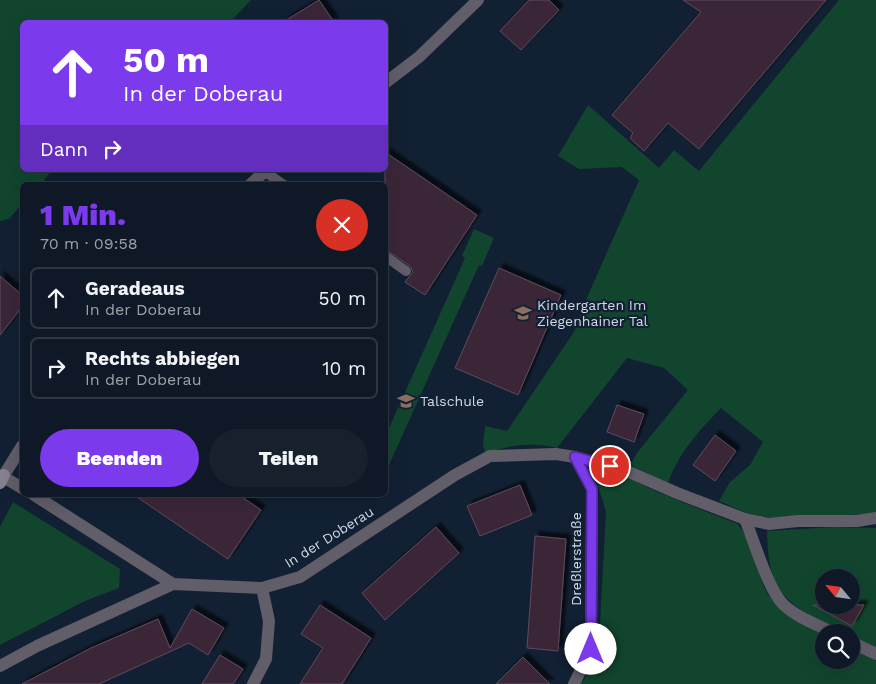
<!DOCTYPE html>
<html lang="de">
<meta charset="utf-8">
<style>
body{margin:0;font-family:"Work Sans",sans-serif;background:#17212e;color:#f1f3f6;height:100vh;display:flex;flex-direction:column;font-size:19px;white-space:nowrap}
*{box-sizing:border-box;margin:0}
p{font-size:16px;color:#9ba0a7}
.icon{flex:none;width:28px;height:28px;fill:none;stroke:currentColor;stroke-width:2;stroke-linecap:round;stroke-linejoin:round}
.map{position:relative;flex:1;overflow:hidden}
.sheet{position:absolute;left:20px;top:182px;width:368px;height:315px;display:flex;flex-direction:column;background:#0e1826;border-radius:8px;box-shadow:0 5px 20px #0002,0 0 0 1px #2e3743}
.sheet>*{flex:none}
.hud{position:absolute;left:20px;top:20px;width:368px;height:152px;border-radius:8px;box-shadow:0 5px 20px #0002,0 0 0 1px #2e3743;background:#7c3aed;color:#fff;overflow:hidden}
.needle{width:32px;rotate:299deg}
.buttons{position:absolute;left:815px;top:569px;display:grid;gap:10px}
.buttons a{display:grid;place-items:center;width:45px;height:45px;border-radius:50%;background:#0e1826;box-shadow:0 5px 20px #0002,0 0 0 1px #2e3743;font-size:25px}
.pin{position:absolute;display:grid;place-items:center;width:42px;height:42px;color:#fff;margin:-21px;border:2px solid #fff;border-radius:50%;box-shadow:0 1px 5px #0007}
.me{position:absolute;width:55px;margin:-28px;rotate:0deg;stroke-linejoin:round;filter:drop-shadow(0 0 4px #0008)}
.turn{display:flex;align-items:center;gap:18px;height:105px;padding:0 20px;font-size:22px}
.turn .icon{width:65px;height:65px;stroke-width:2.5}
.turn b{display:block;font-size:35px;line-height:42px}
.then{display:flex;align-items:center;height:48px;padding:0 20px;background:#0003;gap:10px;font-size:19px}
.round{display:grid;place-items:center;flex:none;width:52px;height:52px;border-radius:26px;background:#17212e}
.head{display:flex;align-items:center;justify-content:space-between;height:85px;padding:0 20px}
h1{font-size:30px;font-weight:800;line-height:38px;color:#7c3aed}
.primary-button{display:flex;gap:10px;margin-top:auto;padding:10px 20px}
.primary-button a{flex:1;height:58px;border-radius:30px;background:#7c3aed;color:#fff;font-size:20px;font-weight:800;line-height:58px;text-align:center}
.primary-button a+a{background:#17212e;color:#f1f3f6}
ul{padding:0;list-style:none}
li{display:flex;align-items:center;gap:15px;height:62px;margin:0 10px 8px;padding:0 10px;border:2px solid #2e3743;border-radius:8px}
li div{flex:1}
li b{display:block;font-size:19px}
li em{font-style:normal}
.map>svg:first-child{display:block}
.green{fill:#11452e;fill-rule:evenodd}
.building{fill:#3a2639;stroke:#5f4a5e;filter:url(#shadow)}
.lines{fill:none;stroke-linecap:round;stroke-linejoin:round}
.lane{stroke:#615d69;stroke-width:10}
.street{stroke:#615d69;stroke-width:12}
.secondary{stroke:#868093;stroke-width:12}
.route-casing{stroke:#51269a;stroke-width:12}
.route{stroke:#7c3aed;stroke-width:9}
.labels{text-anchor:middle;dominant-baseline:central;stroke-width:4.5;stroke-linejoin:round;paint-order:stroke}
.poi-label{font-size:14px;fill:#d0d9e7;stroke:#122033;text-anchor:start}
.street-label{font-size:14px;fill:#d0d9e7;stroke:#122033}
</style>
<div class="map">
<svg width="876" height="684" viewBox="0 0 876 684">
<defs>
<filter id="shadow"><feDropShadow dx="4.5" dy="-4.5" stdDeviation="1" flood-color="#0009"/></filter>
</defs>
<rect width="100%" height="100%" fill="#122033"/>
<!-- green -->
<g class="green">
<polygon points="0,0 251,0 230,22 22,22 22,170 52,170 40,185 22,185 22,204 9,219 0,221"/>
<path d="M839,0H876V514L771,518L747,513L719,501L730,482L750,465L763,442L721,408C699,431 679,452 668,483L630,465L637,453L688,390L664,368L627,358L557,448C532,442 510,445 485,453L483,444L485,426L507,431L574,332L589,293L639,180L622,167L579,169L558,156L588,105L659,168L674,150L699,171Z"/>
<polygon points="474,229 494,238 482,266 479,265 385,474 385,437 465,258 462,256"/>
<path d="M598,470C621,470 642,486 663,494C688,505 713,514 738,524C753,544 755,568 765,589C777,612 803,622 824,635V660H851V648L876,661V684H581L594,664L599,642L606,512L595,475Z"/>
<polygon points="13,502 120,569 119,588 85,601 0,645 0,527"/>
<path d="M834,527L876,528V648L851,637V632C839,632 830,626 819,620C776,598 768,579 767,531ZM824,578H851V605H824Z"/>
</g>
<!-- building -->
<g class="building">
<polygon points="319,0 334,22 283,22"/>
<polygon points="529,0 549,0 559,10 521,50 500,31"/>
<polygon points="683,0 826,0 699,149 668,123 644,151 630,138 633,133 612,115 701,12"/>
<polygon points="385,152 477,215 425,295 405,282 413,272 410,266 385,249"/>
<polygon points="499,268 561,295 518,395 455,368"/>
<polygon points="0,276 22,295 22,307 0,335"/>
<polygon points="617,405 644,414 634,442 607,432"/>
<polygon points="715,435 736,451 715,481 693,465"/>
<polygon points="520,485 532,515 480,536 467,506"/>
<polygon points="134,495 239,495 261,510 228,559"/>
<polygon points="436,527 459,553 385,620 362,593"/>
<polygon points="535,536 566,539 558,651 527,648"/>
<polygon points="320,605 371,638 342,684 300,684 323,648 301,634"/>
<polygon points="813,605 864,605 852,626"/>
<polygon points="192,609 224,628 208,655 189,643 99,684 22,684 91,648 158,619 170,648"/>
<polygon points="220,655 243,669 233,684 202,684"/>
<polygon points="523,657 550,684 496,684"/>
</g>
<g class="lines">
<!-- lane -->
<g class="lane">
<polyline points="264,171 284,185"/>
<polyline points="385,256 406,271"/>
</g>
<!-- street -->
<g class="street">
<polyline points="385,83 419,57 478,0"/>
<polyline points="250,185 266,170"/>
<polyline points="575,457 627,471 677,493 745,519 769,524 798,521 857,521 876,518"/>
<polyline points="0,475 22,488"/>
<polyline points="4,475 22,446"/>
<polyline points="34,495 173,584"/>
<path d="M745,519C754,541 767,586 782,603C794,616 816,624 832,632"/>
<polyline points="262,588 300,577 455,475 490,456 556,454 575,457 592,489 591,649 574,684"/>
<polyline points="851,642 876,654"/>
<polyline points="0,666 37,646 173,584 262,588 269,621 266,659 253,684"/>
</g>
<!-- secondary -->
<polyline class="secondary" points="0,483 4,475"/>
</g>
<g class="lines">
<!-- route casing -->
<g class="route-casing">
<polyline id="route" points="591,649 592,489 575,457 610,466"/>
</g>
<!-- route -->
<use href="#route" class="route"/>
</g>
<!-- icons -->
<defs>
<g id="school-bare" transform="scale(1.35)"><path d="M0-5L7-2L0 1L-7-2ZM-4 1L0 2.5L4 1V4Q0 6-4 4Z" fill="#8d6e63" stroke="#122033" stroke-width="2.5" paint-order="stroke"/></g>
</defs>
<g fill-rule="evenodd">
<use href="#school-bare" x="523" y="313"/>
<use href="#school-bare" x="406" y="401"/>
</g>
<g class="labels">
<!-- poi labels -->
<g class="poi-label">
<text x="537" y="305">Kindergarten Im<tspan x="537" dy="16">Ziegenhainer Tal</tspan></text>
<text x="420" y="401">Talschule</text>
</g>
<!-- street labels -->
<g class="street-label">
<text transform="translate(329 537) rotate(-32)">In der Doberau</text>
<text transform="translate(576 559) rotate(-90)">Dreßlerstraße</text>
</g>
</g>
</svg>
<div class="buttons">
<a><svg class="needle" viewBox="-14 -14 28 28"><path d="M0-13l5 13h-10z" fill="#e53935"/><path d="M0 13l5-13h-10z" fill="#9ba0a7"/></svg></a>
<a><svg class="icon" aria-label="search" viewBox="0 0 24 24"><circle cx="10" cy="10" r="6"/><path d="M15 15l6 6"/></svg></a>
</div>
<div class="pin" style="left:610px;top:466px;background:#d93025"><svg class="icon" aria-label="arrive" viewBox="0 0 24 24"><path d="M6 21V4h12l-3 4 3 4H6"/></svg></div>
<svg class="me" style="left:591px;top:649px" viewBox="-20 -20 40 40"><circle r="19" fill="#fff"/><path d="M0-13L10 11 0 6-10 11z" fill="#7c3aed"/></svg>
<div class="hud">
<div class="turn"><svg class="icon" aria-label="ahead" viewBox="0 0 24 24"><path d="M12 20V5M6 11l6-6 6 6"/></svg><div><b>50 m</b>In der Doberau</div></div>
<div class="then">Dann<svg class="icon" aria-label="right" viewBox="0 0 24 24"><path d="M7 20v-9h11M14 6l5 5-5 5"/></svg></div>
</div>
<section class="sheet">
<div class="head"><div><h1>1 Min.</h1><p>70 m · 09:58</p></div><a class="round" style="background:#d93025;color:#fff"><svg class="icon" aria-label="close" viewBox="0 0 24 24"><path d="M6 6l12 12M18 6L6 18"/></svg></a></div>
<ul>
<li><svg class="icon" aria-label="ahead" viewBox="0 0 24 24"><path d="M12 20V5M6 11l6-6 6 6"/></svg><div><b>Geradeaus</b><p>In der Doberau</p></div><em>50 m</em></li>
<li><svg class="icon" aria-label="right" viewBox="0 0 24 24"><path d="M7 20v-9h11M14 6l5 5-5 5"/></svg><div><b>Rechts abbiegen</b><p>In der Doberau</p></div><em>10 m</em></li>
</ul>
<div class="primary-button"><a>Beenden</a><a>Teilen</a></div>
</section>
</div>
